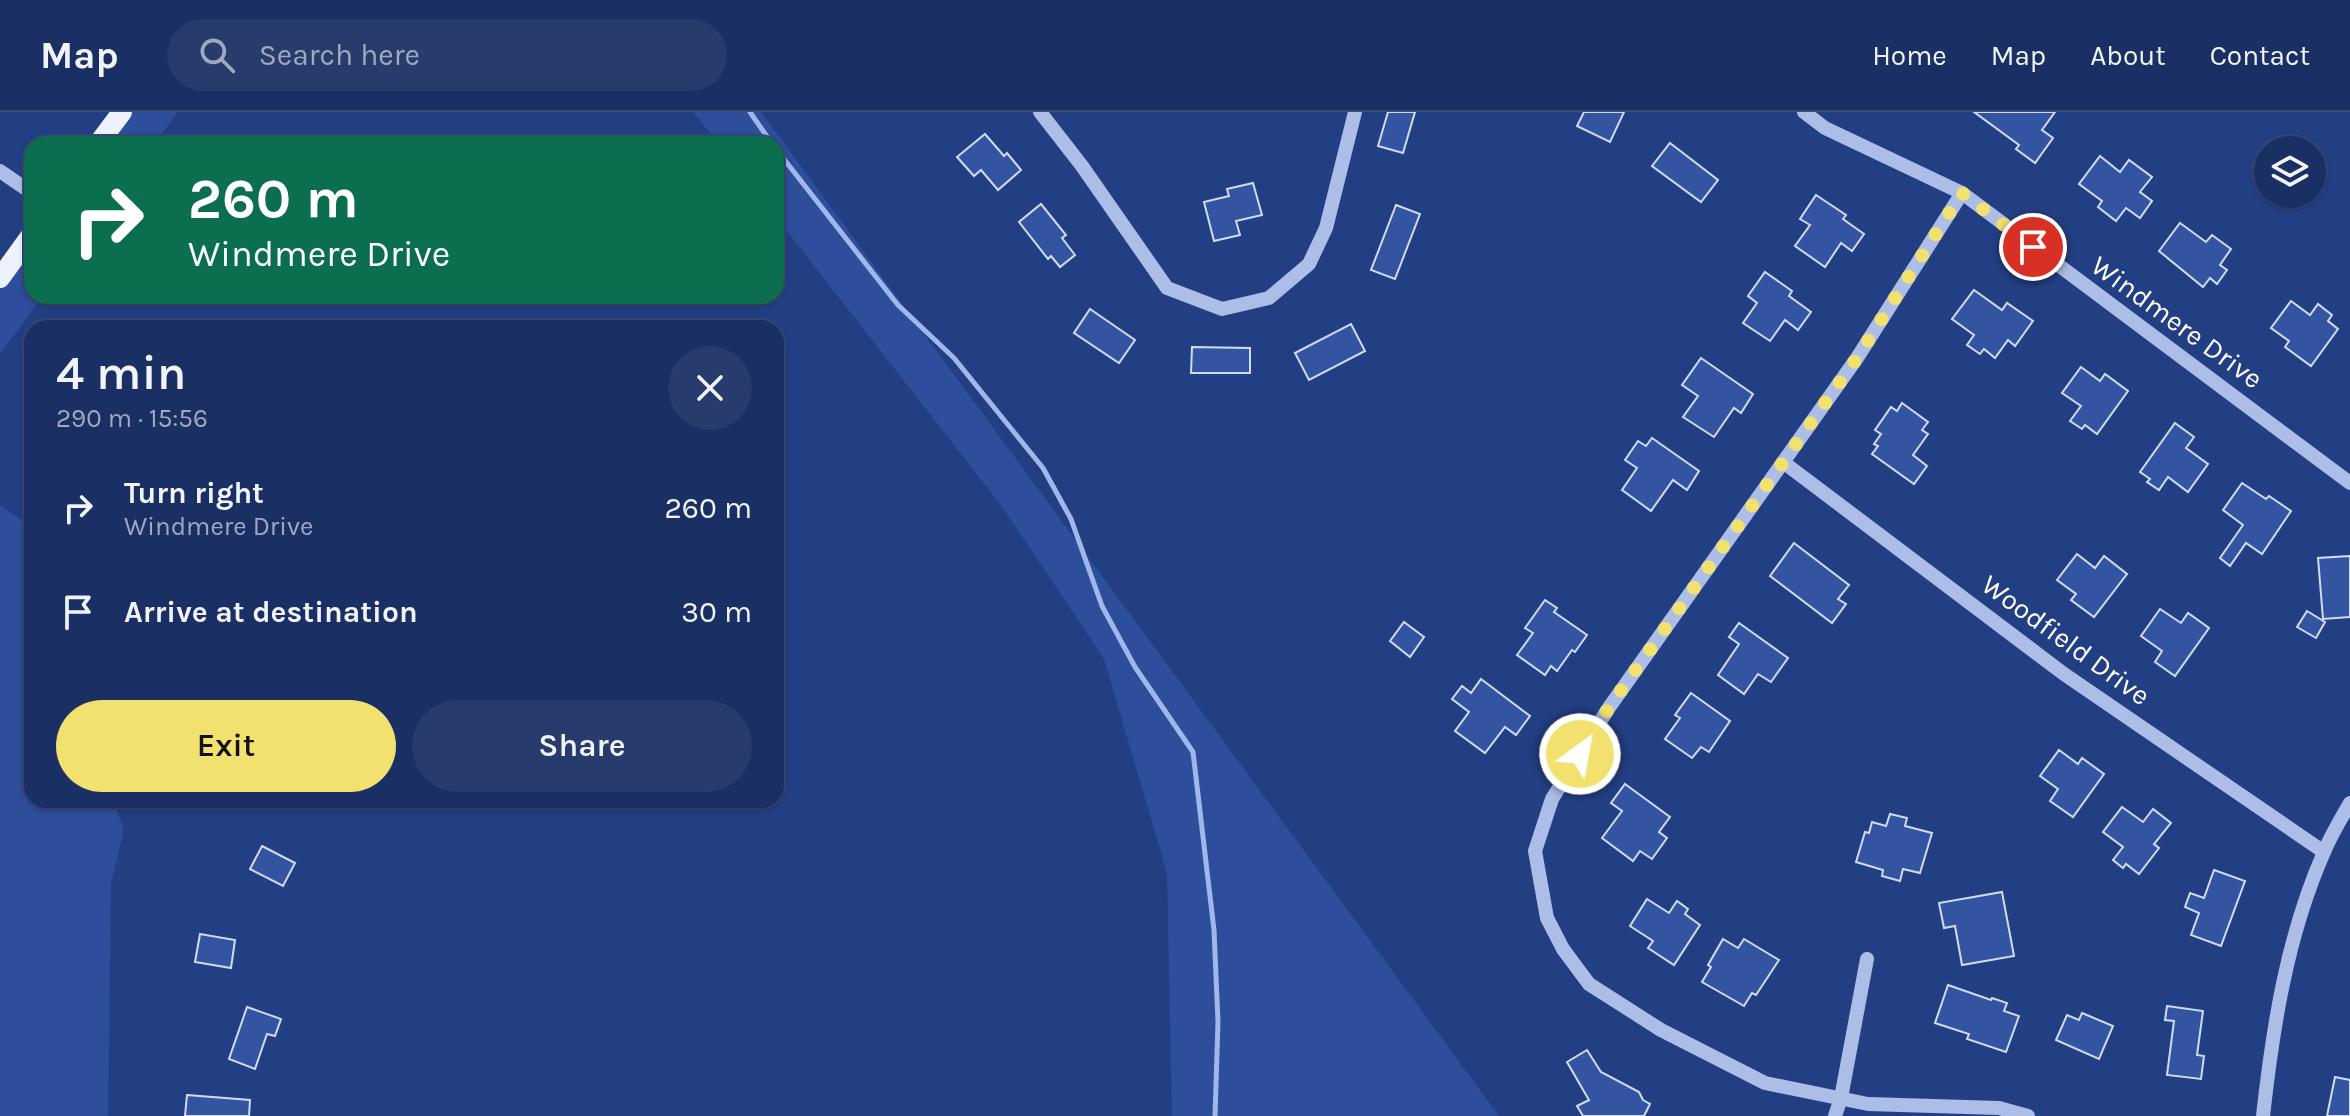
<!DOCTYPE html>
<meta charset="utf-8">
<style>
body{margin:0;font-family:Karla,sans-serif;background:#273b6c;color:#f1f3f6;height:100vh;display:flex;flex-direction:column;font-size:30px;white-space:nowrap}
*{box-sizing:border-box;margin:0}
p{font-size:26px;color:#9fa9be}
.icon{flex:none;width:44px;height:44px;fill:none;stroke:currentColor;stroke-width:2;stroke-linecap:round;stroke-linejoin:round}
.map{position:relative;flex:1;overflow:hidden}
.drawer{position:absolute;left:24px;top:208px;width:760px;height:488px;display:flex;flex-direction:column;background:#1a2f63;border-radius:24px;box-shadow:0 2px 6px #0004,0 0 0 2px #384a78}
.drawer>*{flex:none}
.hud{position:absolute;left:24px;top:24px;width:760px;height:168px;border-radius:24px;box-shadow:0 2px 6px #0004,0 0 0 2px #384a78;background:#0b6e4f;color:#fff;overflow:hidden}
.buttons{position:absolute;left:2254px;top:24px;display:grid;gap:16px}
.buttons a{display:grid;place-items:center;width:72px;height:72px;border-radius:50%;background:#1a2f63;box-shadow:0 2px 6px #0004,0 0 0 2px #384a78;font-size:40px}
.pin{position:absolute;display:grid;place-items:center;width:68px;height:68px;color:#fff;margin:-34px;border:4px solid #fff;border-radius:50%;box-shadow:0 2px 8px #0007}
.me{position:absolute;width:88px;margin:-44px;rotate:32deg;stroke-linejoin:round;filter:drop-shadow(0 0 6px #0008)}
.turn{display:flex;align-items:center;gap:28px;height:168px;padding:0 32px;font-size:36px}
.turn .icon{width:104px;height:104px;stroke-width:2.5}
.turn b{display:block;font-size:56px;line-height:68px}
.round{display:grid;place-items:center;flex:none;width:84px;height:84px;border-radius:42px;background:#273b6c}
.overview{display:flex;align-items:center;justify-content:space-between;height:136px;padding:0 32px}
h1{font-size:48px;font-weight:600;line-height:60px}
.button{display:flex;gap:16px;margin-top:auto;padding:16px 32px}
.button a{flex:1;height:92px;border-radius:48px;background:#f3e16f;color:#111;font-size:32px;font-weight:600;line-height:92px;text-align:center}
.button a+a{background:#273b6c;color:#f1f3f6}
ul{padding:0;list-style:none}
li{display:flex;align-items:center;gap:24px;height:104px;padding:0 32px}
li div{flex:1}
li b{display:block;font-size:30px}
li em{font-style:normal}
header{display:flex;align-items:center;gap:48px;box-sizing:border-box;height:112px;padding:0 40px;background:#1a2f63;border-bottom:2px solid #384a78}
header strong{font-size:38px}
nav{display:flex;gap:44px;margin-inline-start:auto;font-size:28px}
.search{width:560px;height:72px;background:#273b6c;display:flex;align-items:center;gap:20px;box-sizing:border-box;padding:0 28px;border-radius:44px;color:#9fa9be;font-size:30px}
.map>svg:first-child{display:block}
.green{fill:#2d4e9b}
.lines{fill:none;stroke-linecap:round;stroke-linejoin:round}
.stream{stroke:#a0b7e9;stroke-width:5}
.building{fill:#3354a1;stroke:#d0dbf6;stroke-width:2}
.minor{stroke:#acbee8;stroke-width:14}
.major{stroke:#eef2fe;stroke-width:20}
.route{stroke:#f3e16f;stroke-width:14;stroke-dasharray:0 25.2}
.labels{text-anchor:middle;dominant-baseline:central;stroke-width:8;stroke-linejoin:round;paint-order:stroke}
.street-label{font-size:28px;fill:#fff;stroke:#233f84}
</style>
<header>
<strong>Map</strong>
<div class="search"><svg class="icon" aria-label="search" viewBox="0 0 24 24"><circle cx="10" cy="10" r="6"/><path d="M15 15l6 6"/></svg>Search here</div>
<nav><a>Home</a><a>Map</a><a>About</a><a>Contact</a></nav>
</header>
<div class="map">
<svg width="2350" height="1004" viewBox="0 0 2350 1004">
<rect width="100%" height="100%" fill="#233f84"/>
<!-- green -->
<g class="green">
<polygon points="122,0 178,0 154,32 98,32"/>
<polygon points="693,0 761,0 1499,1004 1172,1004 1167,761 1104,547 1000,392 776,105 776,32 719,32"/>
<polygon points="32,122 32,184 43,184 0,242 0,166"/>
<polygon points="0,393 32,416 32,688 112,688 124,717 111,772 108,1004 0,1004"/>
</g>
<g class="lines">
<!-- stream -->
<g class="stream">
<polyline points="750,0 772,32"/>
<polyline points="776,37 898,193 954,246 1043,356 1071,407 1102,494 1135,555 1193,640 1214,818 1218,910 1215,1004"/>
</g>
</g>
<!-- building -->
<g class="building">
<polygon points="1388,0 1415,0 1403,41 1378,34"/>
<polygon points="1584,0 1624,0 1610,30 1577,14"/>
<polygon points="1974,0 2055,0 2042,18 2053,26 2035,51 2016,37 2019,33"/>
<polygon points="985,22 1004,44 1007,41 1021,58 998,78 981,58 974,64 957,45"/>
<polygon points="1670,31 1718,68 1701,90 1652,54"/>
<polygon points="2100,44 2120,60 2129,48 2152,65 2140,80 2152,89 2140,106 2126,96 2116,109 2098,95 2102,89 2079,72"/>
<polygon points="1253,71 1262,103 1236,109 1240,123 1214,129 1204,90 1229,84 1227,77"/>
<polygon points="1816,83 1846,103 1843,107 1864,122 1852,139 1841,131 1825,155 1795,134 1810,113 1800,107"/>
<polygon points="1041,92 1066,123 1062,126 1075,143 1060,155 1051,144 1048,147 1019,110"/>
<polygon points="1396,93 1420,102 1395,167 1371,158"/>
<polygon points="2180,111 2206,130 2212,123 2231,137 2220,153 2227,158 2217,172 2210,166 2203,175 2159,139"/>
<polygon points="1765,160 1792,179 1789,184 1811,200 1798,218 1785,208 1770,229 1743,211 1757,191 1748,184"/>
<polygon points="1974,178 2002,198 2007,191 2033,209 2015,234 2008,228 1995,246 1984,237 1980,242 1967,233 1974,223 1952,207"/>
<polygon points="2291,189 2310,203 2318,192 2332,203 2328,209 2338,217 2311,254 2285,235 2289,229 2271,216"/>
<polygon points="1090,197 1135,228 1119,251 1074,221"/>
<polygon points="1351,212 1365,239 1309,268 1295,241"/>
<polygon points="1192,235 1250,236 1250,261 1191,261"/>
<polygon points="1701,246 1753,282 1741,301 1734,296 1714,325 1683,305 1698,284 1682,273"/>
<polygon points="2081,255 2100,269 2105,262 2128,279 2097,322 2085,313 2082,317 2070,309 2081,294 2062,281"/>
<polygon points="1902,291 1928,310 1922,318 1928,322 1913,343 1927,354 1914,372 1872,342 1878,334 1874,332 1881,322 1875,318 1891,295 1897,299"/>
<polygon points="2175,311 2194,325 2186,336 2208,352 2188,380 2168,365 2159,378 2147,370 2150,367 2140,360"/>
<polygon points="1652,326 1699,359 1687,378 1673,368 1651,399 1622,378 1637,356 1625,348 1638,329 1646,334"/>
<polygon points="2242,371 2266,387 2269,384 2291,399 2262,442 2246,431 2230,454 2220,446 2243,413 2223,398"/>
<polygon points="1794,431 1849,473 1838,487 1846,492 1832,511 1770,464"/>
<polygon points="2077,442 2095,456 2104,444 2127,462 2094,505 2071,488 2076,482 2057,468"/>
<polygon points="2350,444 2350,505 2323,507 2318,446"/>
<polygon points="1545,488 1557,496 1554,500 1587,523 1575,540 1572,538 1557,559 1551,554 1545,563 1517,543 1533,521 1525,516"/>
<polygon points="2160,497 2181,511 2188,501 2209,516 2175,564 2155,550 2162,539 2141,524"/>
<polygon points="2307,499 2325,510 2316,526 2297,515"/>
<polygon points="1404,510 1424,525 1410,545 1390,529"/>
<polygon points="1739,511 1788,546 1771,570 1758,562 1744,582 1718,563 1739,532 1729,525"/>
<polygon points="1481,567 1530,604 1516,623 1505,615 1485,641 1455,619 1469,600 1452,587 1462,574 1471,581"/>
<polygon points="1691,581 1730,609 1709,640 1701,635 1692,646 1665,627 1680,606 1675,603"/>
<polygon points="2059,638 2078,652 2082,646 2104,662 2073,705 2050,689 2058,677 2040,664"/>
<polygon points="1625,672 1670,705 1659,720 1667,726 1652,747 1640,739 1633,749 1602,726 1622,699 1611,691"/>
<polygon points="2122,695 2143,710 2153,697 2171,711 2154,732 2159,736 2139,762 2126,752 2123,756 2113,748 2123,735 2103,720"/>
<polygon points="1890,702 1907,706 1905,714 1932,721 1920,761 1903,757 1900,769 1882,764 1883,758 1856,750 1865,720 1869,721 1872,710 1886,714"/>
<polygon points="262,734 295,751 283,774 250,757"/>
<polygon points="2214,758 2245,769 2221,834 2191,823 2199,801 2185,795 2190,781 2204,786"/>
<polygon points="2002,780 2014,844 1962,853 1955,814 1944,816 1939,791"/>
<polygon points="1647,787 1669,801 1677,789 1688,797 1685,802 1700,813 1674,853 1648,836 1653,829 1630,814"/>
<polygon points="200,822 235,828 231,856 195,850"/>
<polygon points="1723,827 1738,836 1744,827 1779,848 1756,883 1752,881 1744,894 1702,870 1711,855 1708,853"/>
<polygon points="1948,873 1991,888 1992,886 2007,891 2004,899 2019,904 2006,940 1967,927 1969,922 1935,911"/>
<polygon points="2167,894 2203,899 2197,943 2204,944 2201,967 2167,963 2174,909 2165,908"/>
<polygon points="247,895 281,907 275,924 267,922 255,957 229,947"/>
<polygon points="2082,901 2113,914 2099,947 2056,928 2067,903 2079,908"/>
<polygon points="1587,938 1601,960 1639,980 1643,988 1650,992 1644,1004 1583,1004 1577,994 1589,988 1567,950"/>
<polygon points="2335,965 2350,968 2350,1004 2327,1004"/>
<polygon points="187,983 250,988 249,1004 185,1004"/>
</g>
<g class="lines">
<!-- minor -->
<g class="minor">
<polyline points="1040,0 1082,54 1167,176 1222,197 1269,186 1309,152 1326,116 1355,0"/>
<polyline points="1804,0 1825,16 1962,81 2350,371"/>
<polyline points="0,59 32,81"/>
<polyline points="1962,81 1857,246 1608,597 1552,687 1535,739 1547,806 1563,837 1589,872 1661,918 1765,971 1868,992 1999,996 2028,1004"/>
<polyline points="1783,350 2064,562 2324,740"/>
<polyline points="1835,1004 1841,986 1867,847"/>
<path d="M2263,1004C2273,914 2287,824 2324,740C2331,723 2341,707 2350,691"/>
</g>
<!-- major -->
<g class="major">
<polyline points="98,32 122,0"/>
<polyline points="0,166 32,122"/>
</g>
</g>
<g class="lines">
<!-- route -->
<polyline class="route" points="1580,642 1608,597 1857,246 1962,81 2033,135"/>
</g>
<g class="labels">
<!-- street labels -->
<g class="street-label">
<text transform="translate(2177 210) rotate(36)">Windmere Drive</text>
<text transform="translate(2066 528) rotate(36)">Woodfield Drive</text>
</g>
</g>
</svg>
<div class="buttons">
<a><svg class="icon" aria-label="layers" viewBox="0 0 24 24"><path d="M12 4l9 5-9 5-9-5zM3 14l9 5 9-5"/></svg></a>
</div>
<div class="pin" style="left:2033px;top:135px;background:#d93025"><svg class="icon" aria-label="arrive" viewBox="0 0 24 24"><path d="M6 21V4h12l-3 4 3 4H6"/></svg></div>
<svg class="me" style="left:1580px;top:642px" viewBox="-20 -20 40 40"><circle r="17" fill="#f3e16f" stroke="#fff" stroke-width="3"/><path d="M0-11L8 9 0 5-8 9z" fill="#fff"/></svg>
<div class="hud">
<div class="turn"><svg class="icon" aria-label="right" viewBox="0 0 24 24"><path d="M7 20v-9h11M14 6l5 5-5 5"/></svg><div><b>260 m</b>Windmere Drive</div></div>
</div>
<section class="drawer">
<div class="overview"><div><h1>4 min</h1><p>290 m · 15:56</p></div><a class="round"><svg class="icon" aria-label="close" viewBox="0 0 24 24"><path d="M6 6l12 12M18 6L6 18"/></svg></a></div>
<ul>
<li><svg class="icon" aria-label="right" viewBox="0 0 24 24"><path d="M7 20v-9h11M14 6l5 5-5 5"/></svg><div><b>Turn right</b><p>Windmere Drive</p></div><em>260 m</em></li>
<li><svg class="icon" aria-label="arrive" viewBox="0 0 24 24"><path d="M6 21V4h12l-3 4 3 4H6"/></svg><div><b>Arrive at destination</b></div><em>30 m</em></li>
</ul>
<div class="button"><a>Exit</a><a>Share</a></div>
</section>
</div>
